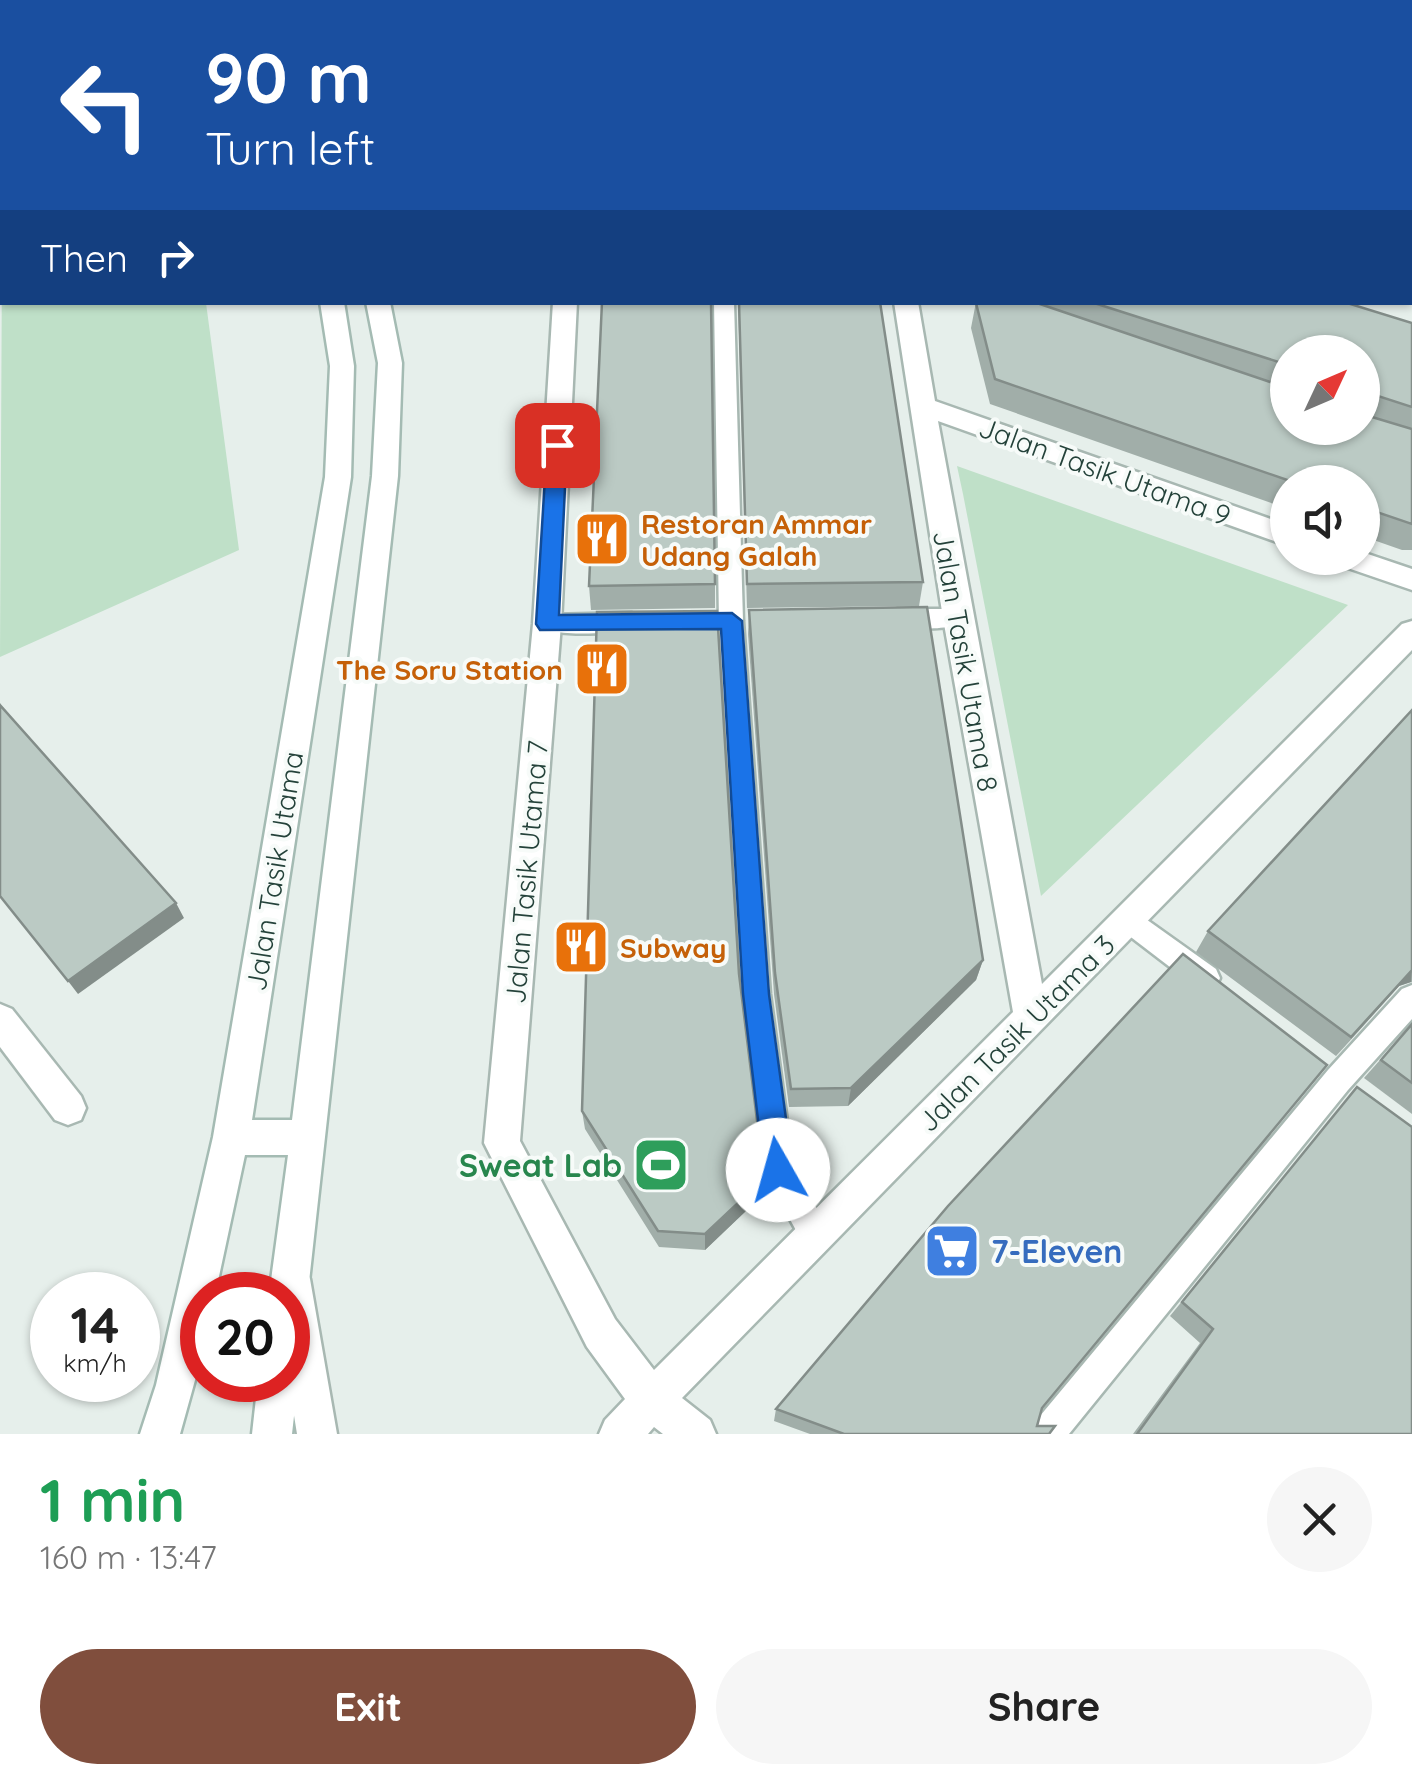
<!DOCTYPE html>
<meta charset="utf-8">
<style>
body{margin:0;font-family:Quicksand,sans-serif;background:#f6f6f6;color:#222;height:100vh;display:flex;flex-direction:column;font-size:38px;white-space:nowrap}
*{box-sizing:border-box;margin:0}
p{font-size:32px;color:#767676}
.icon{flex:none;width:55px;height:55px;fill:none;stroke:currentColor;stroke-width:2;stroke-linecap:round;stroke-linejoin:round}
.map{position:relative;height:1434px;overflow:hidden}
.details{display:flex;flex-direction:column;background:#fff;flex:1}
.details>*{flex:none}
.top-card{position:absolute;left:0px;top:0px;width:1412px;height:305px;box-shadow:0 2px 8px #0004;background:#1a4fa0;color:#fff;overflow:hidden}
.needle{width:65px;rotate:46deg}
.buttons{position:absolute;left:1270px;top:335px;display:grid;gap:20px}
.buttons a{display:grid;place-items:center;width:110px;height:110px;border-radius:50%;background:#fff;box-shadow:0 2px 8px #0004;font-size:50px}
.speed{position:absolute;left:30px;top:1272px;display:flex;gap:20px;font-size:50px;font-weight:700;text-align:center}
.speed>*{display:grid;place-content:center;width:130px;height:130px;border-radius:50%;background:#fff;box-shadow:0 2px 8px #0004;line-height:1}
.speed small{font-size:25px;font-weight:400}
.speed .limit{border:15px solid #d22;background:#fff;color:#111}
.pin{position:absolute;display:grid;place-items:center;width:85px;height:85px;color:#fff;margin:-42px;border-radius:20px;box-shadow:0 5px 15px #0006}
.me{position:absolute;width:110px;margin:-55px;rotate:353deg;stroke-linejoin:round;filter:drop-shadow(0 0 8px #0008)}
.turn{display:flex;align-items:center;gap:35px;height:210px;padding:0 40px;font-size:45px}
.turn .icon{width:130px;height:130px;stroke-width:2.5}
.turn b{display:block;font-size:70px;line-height:85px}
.then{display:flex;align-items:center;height:95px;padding:0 40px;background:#0003;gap:20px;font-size:38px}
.round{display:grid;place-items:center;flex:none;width:105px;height:105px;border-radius:52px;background:#f6f6f6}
.summary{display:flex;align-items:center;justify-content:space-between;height:170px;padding:0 40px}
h1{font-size:60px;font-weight:700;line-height:75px;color:#1e9e55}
.action{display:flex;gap:20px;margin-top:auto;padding:20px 40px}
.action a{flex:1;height:115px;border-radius:60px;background:#804e3d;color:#fff;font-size:40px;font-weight:700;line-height:115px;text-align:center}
.action a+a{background:#f6f6f6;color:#222}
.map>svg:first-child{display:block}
.green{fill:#bfe0c8}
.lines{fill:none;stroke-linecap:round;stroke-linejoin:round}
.lane-casing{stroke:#a8b8b2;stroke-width:5}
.street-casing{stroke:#a8b8b2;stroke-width:5}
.secondary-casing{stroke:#a4bbb3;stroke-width:5}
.highway-casing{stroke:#c2cac8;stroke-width:5}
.lane{fill:#fff;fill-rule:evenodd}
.street{fill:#fff;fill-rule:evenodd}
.secondary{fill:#fff;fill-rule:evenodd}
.highway{fill:#2f6f62;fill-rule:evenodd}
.wall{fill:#a1aea9;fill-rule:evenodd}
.shaded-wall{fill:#838d89}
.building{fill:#bbcac4;stroke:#838d89;stroke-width:2.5}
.route{fill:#1a73e8;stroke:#114b97;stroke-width:2.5}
.labels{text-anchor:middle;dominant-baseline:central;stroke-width:8;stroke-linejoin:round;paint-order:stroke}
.street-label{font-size:28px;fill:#24423a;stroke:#f7fbf9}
.food-label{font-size:28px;font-weight:bold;fill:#c56008;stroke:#f7fbf9;text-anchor:start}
.near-leisure-label{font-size:32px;font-weight:bold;fill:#27864d;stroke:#f7fbf9;text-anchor:end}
.near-shop-label{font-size:32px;font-weight:bold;fill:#366cbe;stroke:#f7fbf9;text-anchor:start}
</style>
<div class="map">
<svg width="1412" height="1434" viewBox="0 0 1412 1434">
<rect width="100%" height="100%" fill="#e6efeb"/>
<!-- green -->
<g class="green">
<polygon points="2,252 2,302 206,303 239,550 0,657"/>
<polygon points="957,466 1348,605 1041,896 963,494"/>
</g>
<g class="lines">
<!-- lane casing -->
<g class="lane-casing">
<g id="lane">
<polygon points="714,302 734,302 743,621 770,994 793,1166 831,1234 826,1245 815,1250 804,1245 763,1170 742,994 719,621"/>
<path d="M897,609H957L969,618C959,632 895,632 885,618Z"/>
<path d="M632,613L644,622C634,636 545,638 535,624L547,615Z"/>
<polygon points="1129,907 1216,969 1220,978 1216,987 1206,991 1196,987 1119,928 1115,919 1119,910"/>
<polygon points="1412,985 1412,1019 1348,1090 1069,1434 1030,1434 1035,1422 1328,1070 1402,989"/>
</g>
</g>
<!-- street casing -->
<g class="street-casing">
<g id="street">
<rect x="1410" y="255" width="2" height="15"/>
<polygon points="553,302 577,302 561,624 520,1141 615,1319 654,1370 1013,1012 943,618 894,302 918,302 935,401 1288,525 1288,546 938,421 1042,984 1402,624 1412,621 1412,650 682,1398 710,1420 716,1434 663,1434 654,1427 648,1434 599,1434 605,1420 625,1399 587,1347 484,1143 533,624"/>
<polygon points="1362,552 1412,569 1412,590 1339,565 1335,558 1362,558"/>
<polygon points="0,1004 12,1009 81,1096 86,1108 81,1120 68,1125 55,1120 0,1047"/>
<polygon points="291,1260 305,1265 310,1279 337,1434 297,1434 288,1378 288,1295 274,1295 272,1279 277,1265"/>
</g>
</g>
<!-- secondary casing -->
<g class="secondary-casing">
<g id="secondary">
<polygon points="320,302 344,302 354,366 351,477 252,1120 292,1120 372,476 378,363 366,302 390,302 402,363 398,476 307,1300 302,1314 288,1319 288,1295 269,1295 288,1155 245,1155 215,1295 202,1295 202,1355 180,1434 140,1434 156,1385 213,1137 325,477 330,366"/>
<polygon points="288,1364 298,1380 292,1434 252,1434 258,1380 288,1380"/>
</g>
</g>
<!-- highway casing -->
<g class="highway-casing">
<g id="highway">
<polygon points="0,0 11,0 0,7"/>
<polygon points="2,51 2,63 0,64 0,52"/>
<rect x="0" y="124" width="2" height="12"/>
</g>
</g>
<!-- lane -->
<use href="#lane" class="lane"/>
<!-- street -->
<use href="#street" class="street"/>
<!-- secondary -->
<use href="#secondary" class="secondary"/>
<!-- highway -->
<use href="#highway" class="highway"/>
</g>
<!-- wall -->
<g class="wall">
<polygon points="1148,0 1412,0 1412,40 1410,40 1410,2 1148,2"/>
<rect x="1410" y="72" width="2" height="166"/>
<polygon points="738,302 880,302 923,582 919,606 747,608"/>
<path d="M976,302H1344L1412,323V550H1402L1362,536V482H1288V509L990,404L971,328ZM1288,352L1362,428H1288Z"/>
<polygon points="715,584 715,608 591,610 589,586"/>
<polygon points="749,610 983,960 976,980 848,1106 789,1107 774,994 748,634"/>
<polygon points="1412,710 1412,982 1411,982 1399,986 1336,1056 1196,952 1208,931"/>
<polygon points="739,974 761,1153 771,1172 769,1189 705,1250 659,1247 585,1129 582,1111"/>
<polygon points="1412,1024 1412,1114 1364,1078"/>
<polygon points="1357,1087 1412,1434 1133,1434 1200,1343 1170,1316"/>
<polygon points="776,1409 1041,1409 1037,1426 1049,1434 810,1434 774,1421"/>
</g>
<!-- shaded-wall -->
<g class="shaded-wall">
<polygon points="1375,395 1363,420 1362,421 1362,397"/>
<polygon points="176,903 184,918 78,994 68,981"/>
<polygon points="983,960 976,980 848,1106 851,1088"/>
<polygon points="1412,970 1411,982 1399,986 1336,1056"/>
<polygon points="771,1172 769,1189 705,1250 705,1234"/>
</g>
<!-- building -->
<g class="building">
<polygon points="620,0 1129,0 1139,2 620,2"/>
<polygon points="1154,0 1412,0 1412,15 1410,15 1410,2 1153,2"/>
<rect x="1410" y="72" width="2" height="138"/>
<polygon points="602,302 711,302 715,584 589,586"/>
<polygon points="739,302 880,302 923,582 747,584"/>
<polygon points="1034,302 1288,388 1288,428 1362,428 1362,414 1412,429 1412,524 1362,507 1362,482 1293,482 995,379 976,303"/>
<polygon points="1091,302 1344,302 1412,323 1412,407 1375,395 1362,397 1362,352 1288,352 1288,365"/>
<polygon points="927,607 983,960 851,1088 791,1089 775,973 749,610"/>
<polygon points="717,611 739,974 761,1153 771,1172 705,1234 658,1231 582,1111 597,612"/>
<polygon points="0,705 176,903 68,981 0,896"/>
<polygon points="1412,710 1412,970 1351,1037 1208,931"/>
<polygon points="1183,954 1327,1065 1042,1408 1037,1426 1055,1426 1049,1434 844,1434 776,1409 948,1206"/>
<polygon points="1412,1024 1412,1083 1381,1060"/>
<polygon points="1357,1087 1412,1127 1412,1434 1137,1434 1213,1329 1182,1302"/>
</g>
<!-- route -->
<polygon class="route" points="557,439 567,445 559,615 732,613 742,621 769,994 793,1170 788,1180 778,1184 769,1180 764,1170 743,994 721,629 540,630 536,624 547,445"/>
<!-- icons -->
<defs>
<g id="restaurant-square" transform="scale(2.875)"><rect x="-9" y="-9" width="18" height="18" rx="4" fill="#e8710a" stroke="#f7fbf9"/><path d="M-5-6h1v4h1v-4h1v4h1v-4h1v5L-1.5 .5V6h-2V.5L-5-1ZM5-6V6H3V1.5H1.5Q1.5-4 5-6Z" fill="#fff"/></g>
<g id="stadium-square" transform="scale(2.875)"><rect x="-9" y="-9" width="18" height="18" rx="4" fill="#2e9e5b" stroke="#f7fbf9"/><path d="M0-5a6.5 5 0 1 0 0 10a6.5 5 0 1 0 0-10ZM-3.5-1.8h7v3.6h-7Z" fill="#fff"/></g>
<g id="supermarket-square" transform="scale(2.875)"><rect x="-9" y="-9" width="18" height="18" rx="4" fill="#3f7fe0" stroke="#f7fbf9"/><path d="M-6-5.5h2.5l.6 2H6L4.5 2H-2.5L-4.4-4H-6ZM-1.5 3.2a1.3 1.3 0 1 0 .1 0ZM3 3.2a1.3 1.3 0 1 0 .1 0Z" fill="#fff"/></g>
</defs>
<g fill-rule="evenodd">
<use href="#restaurant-square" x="602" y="539"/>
<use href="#restaurant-square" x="602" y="669"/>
<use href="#restaurant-square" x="581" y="947"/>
<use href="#stadium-square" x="661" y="1165"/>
<use href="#supermarket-square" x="952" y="1251"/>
</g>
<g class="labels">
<!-- street labels -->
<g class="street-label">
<text transform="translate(1105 471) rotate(20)">Jalan Tasik Utama 9</text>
<text transform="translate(966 661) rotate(80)">Jalan Tasik Utama 8</text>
<text transform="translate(274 871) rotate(-81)">Jalan Tasik Utama</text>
<text transform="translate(526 872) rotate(-85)">Jalan Tasik Utama 7</text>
<text transform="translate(1016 1033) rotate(-45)">Jalan Tasik Utama 3</text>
</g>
<!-- food labels -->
<g class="food-label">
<text x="641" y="523">Restoran Ammar<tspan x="641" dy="32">Udang Galah</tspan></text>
<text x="563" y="669" text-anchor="end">The Soru Station</text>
<text x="620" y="947">Subway</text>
</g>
<!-- near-leisure labels -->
<g class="near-leisure-label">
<text x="622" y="1165">Sweat Lab</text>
</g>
<!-- near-shop labels -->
<g class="near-shop-label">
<text x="991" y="1251">7-Eleven</text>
</g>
</g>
</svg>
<div class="buttons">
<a><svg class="needle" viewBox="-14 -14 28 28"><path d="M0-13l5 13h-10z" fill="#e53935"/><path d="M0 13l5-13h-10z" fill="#767676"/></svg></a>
<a><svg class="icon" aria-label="sound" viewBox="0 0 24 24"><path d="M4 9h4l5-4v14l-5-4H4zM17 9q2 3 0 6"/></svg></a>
</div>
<div class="speed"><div>14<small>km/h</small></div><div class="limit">20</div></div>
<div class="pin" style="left:557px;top:445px;background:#d93025"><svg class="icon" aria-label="arrive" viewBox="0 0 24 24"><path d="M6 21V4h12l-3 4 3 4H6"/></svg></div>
<svg class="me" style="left:778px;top:1170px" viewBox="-20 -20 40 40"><circle r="19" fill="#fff"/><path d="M0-13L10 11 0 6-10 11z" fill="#1a73e8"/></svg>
<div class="top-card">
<div class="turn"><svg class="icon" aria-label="left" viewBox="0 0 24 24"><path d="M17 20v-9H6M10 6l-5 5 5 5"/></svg><div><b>90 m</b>Turn left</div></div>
<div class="then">Then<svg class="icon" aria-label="right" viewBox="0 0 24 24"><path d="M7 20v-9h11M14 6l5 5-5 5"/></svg></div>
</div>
</div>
<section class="details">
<div class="summary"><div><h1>1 min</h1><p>160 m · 13:47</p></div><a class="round"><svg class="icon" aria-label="close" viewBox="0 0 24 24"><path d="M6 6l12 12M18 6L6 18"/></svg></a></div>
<div class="action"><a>Exit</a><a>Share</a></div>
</section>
